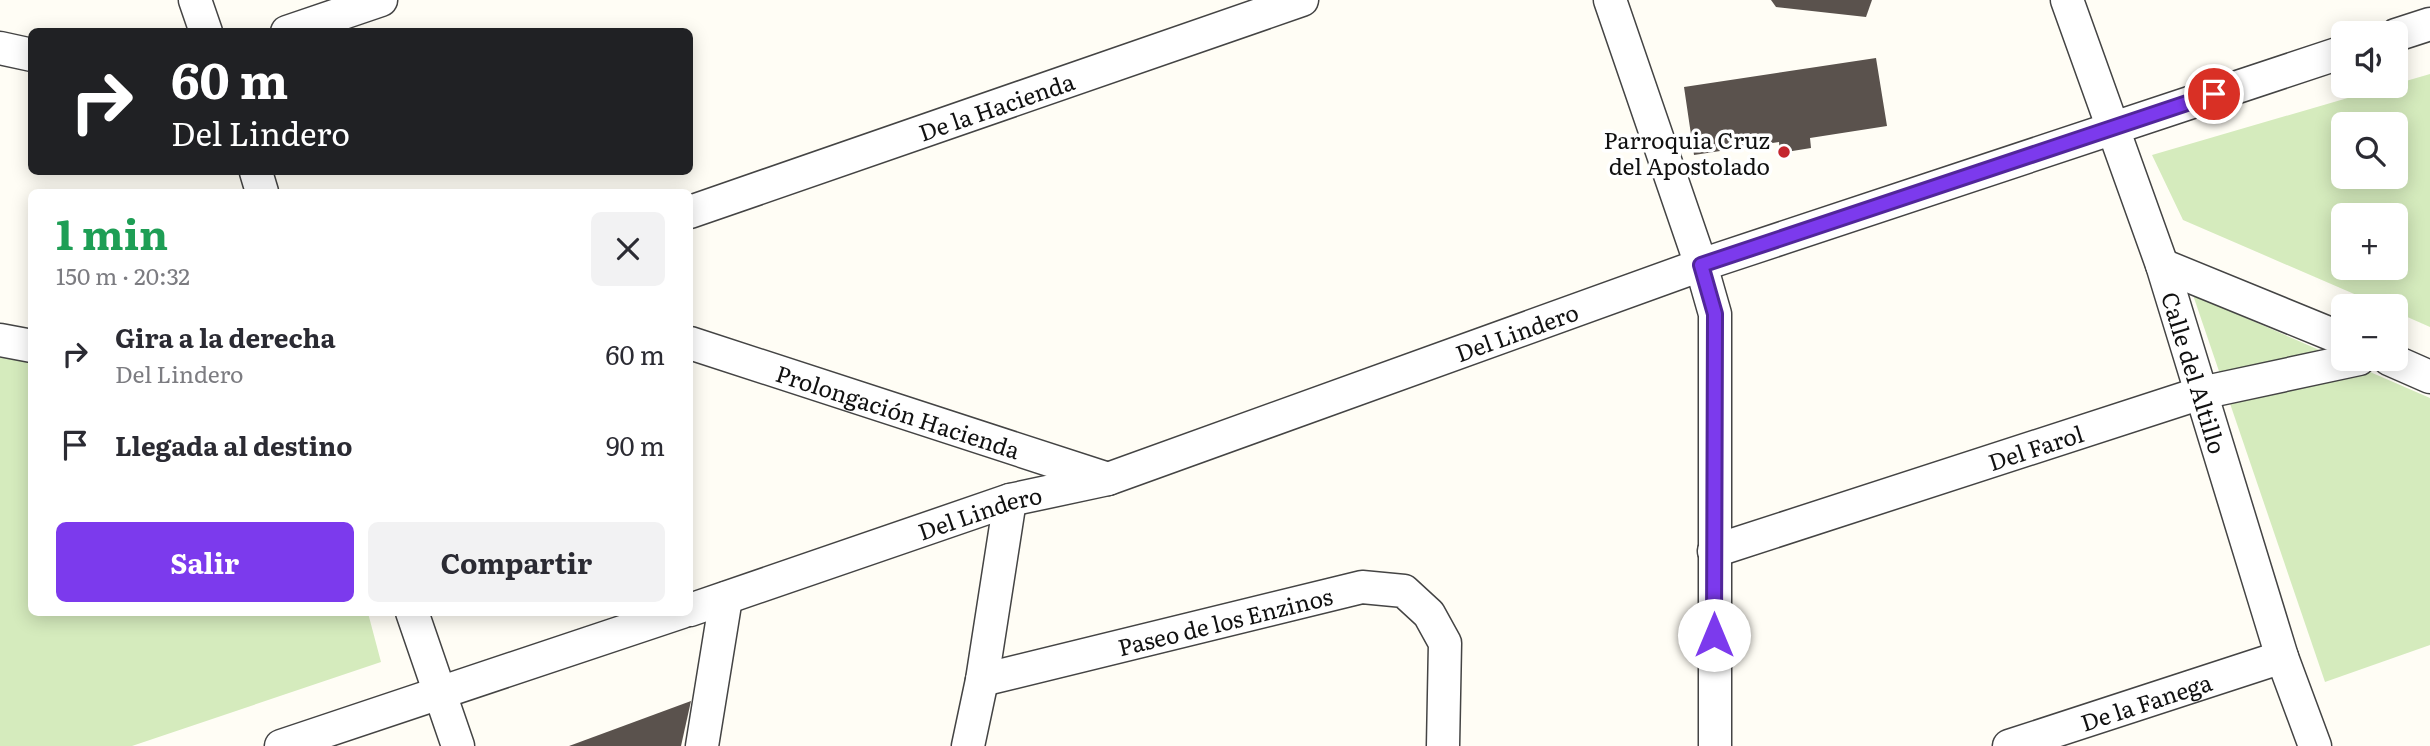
<!DOCTYPE html>
<html lang="es">
<meta charset="utf-8">
<style>
body{margin:0;font-family:Literata,serif;background:#f2f2f3;color:#2b2b33;height:100vh;display:flex;flex-direction:column;font-size:26px;white-space:nowrap}
*{box-sizing:border-box;margin:0}
p{font-size:23px;color:#7c7c81}
.icon{flex:none;width:38px;height:38px;fill:none;stroke:currentColor;stroke-width:2;stroke-linecap:round;stroke-linejoin:round}
.map{position:relative;flex:1;overflow:hidden}
.drawer{position:absolute;left:28px;top:189px;width:665px;height:427px;display:flex;flex-direction:column;background:#fff;border-radius:10px;box-shadow:0 4px 18px #0003}
.drawer>*{flex:none}
.hud{position:absolute;left:28px;top:28px;width:665px;height:147px;border-radius:10px;box-shadow:0 4px 18px #0003;background:#202124;color:#fff;overflow:hidden}
.controls{position:absolute;left:2331px;top:21px;display:grid;gap:14px}
.controls a{display:grid;place-items:center;width:77px;height:77px;border-radius:10px;background:#fff;box-shadow:0 4px 18px #0003;font-size:35px}
.pin{position:absolute;display:grid;place-items:center;width:60px;height:60px;color:#fff;margin:-30px;border:4px solid #fff;border-radius:50%;box-shadow:0 2px 7px #0007}
.me{position:absolute;width:77px;margin:-38px;rotate:0deg;stroke-linejoin:round;filter:drop-shadow(0 0 5px #0008)}
.turn{display:flex;align-items:center;gap:24px;height:147px;padding:0 28px;font-size:32px}
.turn .icon{width:91px;height:91px;stroke-width:2.5}
.turn b{display:block;font-size:49px;line-height:60px}
.round{display:grid;place-items:center;flex:none;width:74px;height:74px;border-radius:10px;background:#f2f2f3}
.head{display:flex;align-items:center;justify-content:space-between;height:119px;padding:0 28px}
h1{font-size:42px;font-weight:700;line-height:52px;color:#1e9e55}
.primary-button{display:flex;gap:14px;margin-top:auto;padding:14px 28px}
.primary-button a{flex:1;height:80px;border-radius:10px;background:#7c3aed;color:#fff;font-size:28px;font-weight:700;line-height:80px;text-align:center}
.primary-button a+a{background:#f2f2f3;color:#2b2b33}
ul{padding:0;list-style:none}
li{display:flex;align-items:center;gap:21px;height:91px;padding:0 28px}
li div{flex:1}
li b{display:block;font-size:26px}
li em{font-style:normal}
.map>svg:first-child{display:block}
.green{fill:#d5ebbd;fill-rule:evenodd}
.building{fill:#5a524d}
.lines{fill:none;stroke-linecap:round;stroke-linejoin:round}
.minor-casing{stroke:#444;stroke-width:35}
.minor{stroke:#fff;stroke-width:32}
.route-casing{stroke:#51269a;stroke-width:18}
.route{stroke:#7c3aed;stroke-width:12}
.poi-dot{fill:#c4262e;stroke:#fff;stroke-width:2.5}
.labels{text-anchor:middle;dominant-baseline:central;stroke-width:7;stroke-linejoin:round;paint-order:stroke}
.street-label{font-size:23px;fill:#111;stroke:#fff}
.poi-label{font-size:23px;fill:#111;stroke:#fff;text-anchor:end}
</style>
<div class="map">
<svg width="2430" height="746" viewBox="0 0 2430 746">
<rect width="100%" height="100%" fill="#fffdf5"/>
<!-- green -->
<g class="green">
<path d="M2430,74V327L2396,312V306H2382L2183,220L2152,155ZM2343,124H2396V177H2343ZM2343,215H2396V268H2343Z"/>
<polygon points="2193,295 2430,398 2430,645 2325,682"/>
<polygon points="0,346 31,352 32,612 368,613 381,662 132,746 0,746"/>
</g>
<!-- building -->
<g class="building">
<polygon points="1771,0 1872,0 1866,17 1776,7"/>
<polygon points="1876,58 1887,126 1810,138 1811,148 1780,153 1779,142 1694,155 1684,87"/>
<polygon points="691,701 681,746 569,746"/>
</g>
<g class="lines">
<!-- minor casing -->
<g class="minor-casing">
<g id="minor">
<polyline points="195,0 206,32"/>
<polyline points="1610,0 1701,265 1715,314 1715,746"/>
<path id="s1" d="M2067,0L2162,265L2282,657L2315,746"/>
<polyline points="287,32 381,0"/>
<polyline points="2396,35 2430,24"/>
<polyline points="0,48 32,55"/>
<polyline points="256,172 262,192"/>
<path id="s2" d="M690,212L1302,0"/>
<polyline points="2162,265 2343,339"/>
<polyline points="0,340 32,346"/>
<path id="s3" d="M690,343L1108,479"/>
<polyline points="2389,359 2430,377"/>
<path id="s4" d="M1714,551L2201,393L2359,359"/>
<path id="s5" d="M690,610L1010,500L1108,479L1701,265L2343,52"/>
<polyline points="412,612 458,746"/>
<path id="s6" d="M982,680L1362,587L1404,591L1429,614L1445,643L1443,746"/>
<polyline points="281,746 682,612"/>
<polyline points="702,746 726,598"/>
<polyline points="968,746 982,680 1010,500"/>
<path id="s7" d="M2009,746L2282,657"/>
</g>
</g>
<!-- minor -->
<use href="#minor" class="minor"/>
</g>
<g class="lines">
<!-- route casing -->
<g class="route-casing">
<polyline id="route" points="1714,635 1715,314 1701,265 2214,94"/>
</g>
<!-- route -->
<use href="#route" class="route"/>
</g>
<!-- markers -->
<circle class="poi-dot" cx="1784" cy="152" r="7"/>
<g class="labels">
<!-- street labels -->
<g class="street-label">
<text stroke="none"><textPath href="#s2" startOffset="324">De la Hacienda</textPath></text>
<text stroke="none"><textPath href="#s5" startOffset="873">Del Lindero</textPath></text>
<text stroke="none"><textPath href="#s1" startOffset="394">Calle del Altillo</textPath></text>
<text stroke="none"><textPath href="#s3" startOffset="219">Prolongación Hacienda</textPath></text>
<text stroke="none"><textPath href="#s4" startOffset="338">Del Farol</textPath></text>
<text stroke="none"><textPath href="#s5" startOffset="306">Del Lindero</textPath></text>
<text stroke="none"><textPath href="#s6" startOffset="250">Paseo de los Enzinos</textPath></text>
<text stroke="none"><textPath href="#s7" startOffset="144">De la Fanega</textPath></text>
</g>
<!-- poi labels -->
<g class="poi-label">
<text x="1770" y="139">Parroquia Cruz<tspan x="1770" dy="26">del Apostolado</tspan></text>
</g>
</g>
</svg>
<div class="controls">
<a><svg class="icon" aria-label="sound" viewBox="0 0 24 24"><path d="M4 9h4l5-4v14l-5-4H4zM17 9q2 3 0 6"/></svg></a>
<a><svg class="icon" aria-label="search" viewBox="0 0 24 24"><circle cx="10" cy="10" r="6"/><path d="M15 15l6 6"/></svg></a>
<a>+</a>
<a>−</a>
</div>
<div class="pin" style="left:2214px;top:94px;background:#d93025"><svg class="icon" aria-label="arrive" viewBox="0 0 24 24"><path d="M6 21V4h12l-3 4 3 4H6"/></svg></div>
<svg class="me" style="left:1714px;top:635px" viewBox="-20 -20 40 40"><circle r="19" fill="#fff"/><path d="M0-13L10 11 0 6-10 11z" fill="#7c3aed"/></svg>
<div class="hud">
<div class="turn"><svg class="icon" aria-label="right" viewBox="0 0 24 24"><path d="M7 20v-9h11M14 6l5 5-5 5"/></svg><div><b>60 m</b>Del Lindero</div></div>
</div>
<section class="drawer">
<div class="head"><div><h1>1 min</h1><p>150 m · 20:32</p></div><a class="round"><svg class="icon" aria-label="close" viewBox="0 0 24 24"><path d="M6 6l12 12M18 6L6 18"/></svg></a></div>
<ul>
<li><svg class="icon" aria-label="right" viewBox="0 0 24 24"><path d="M7 20v-9h11M14 6l5 5-5 5"/></svg><div><b>Gira a la derecha</b><p>Del Lindero</p></div><em>60 m</em></li>
<li><svg class="icon" aria-label="arrive" viewBox="0 0 24 24"><path d="M6 21V4h12l-3 4 3 4H6"/></svg><div><b>Llegada al destino</b></div><em>90 m</em></li>
</ul>
<div class="primary-button"><a>Salir</a><a>Compartir</a></div>
</section>
</div>
